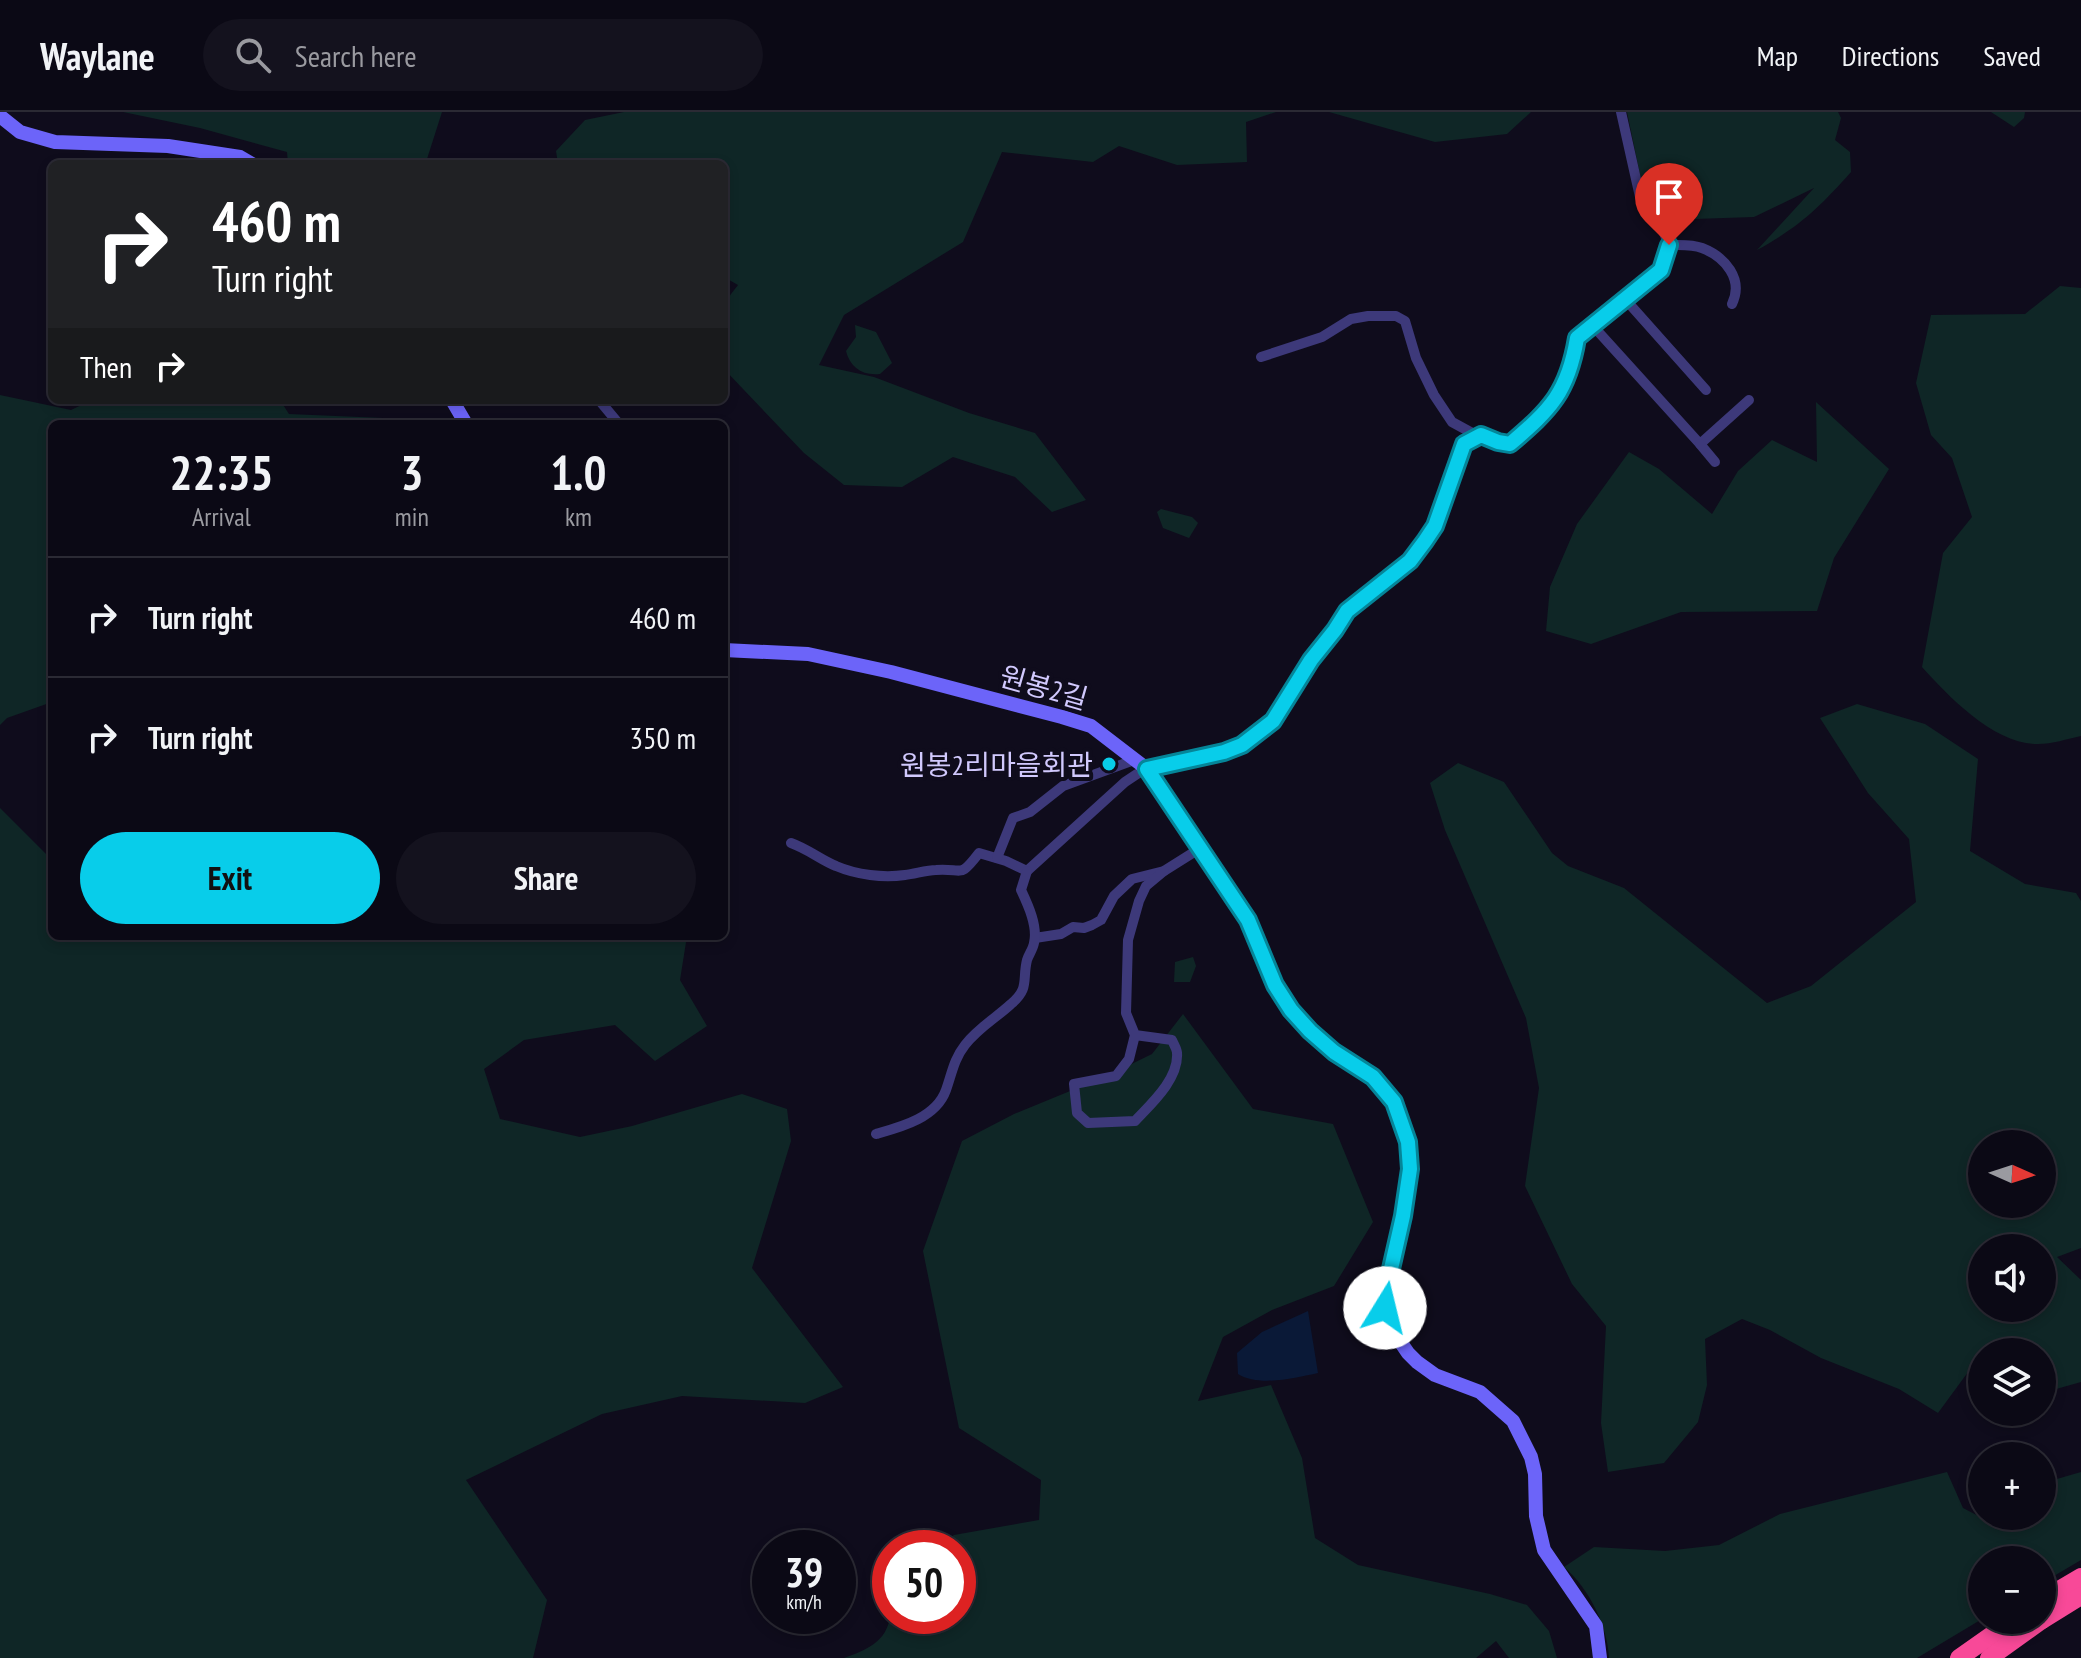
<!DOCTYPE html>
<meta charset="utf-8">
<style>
body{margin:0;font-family:"PT Sans Narrow","Noto Sans KR",sans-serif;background:#14121e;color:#f1f3f6;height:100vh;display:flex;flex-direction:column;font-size:30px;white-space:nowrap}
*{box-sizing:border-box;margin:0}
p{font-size:26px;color:#9a9aa0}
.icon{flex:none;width:44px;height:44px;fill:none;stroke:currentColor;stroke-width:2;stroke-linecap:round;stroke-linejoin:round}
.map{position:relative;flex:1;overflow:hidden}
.drawer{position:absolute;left:48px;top:308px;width:680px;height:520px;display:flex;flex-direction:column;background:#0b0915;border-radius:12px;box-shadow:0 4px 12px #0003,0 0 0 2px #2b2a34}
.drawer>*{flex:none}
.top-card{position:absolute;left:48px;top:48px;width:680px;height:244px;border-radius:12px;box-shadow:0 4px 12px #0003,0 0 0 2px #2b2a34;background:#202124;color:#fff;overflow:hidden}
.needle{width:52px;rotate:93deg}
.tools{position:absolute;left:1968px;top:1018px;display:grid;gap:16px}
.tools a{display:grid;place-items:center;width:88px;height:88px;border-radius:50%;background:#0b0915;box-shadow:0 4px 12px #0003,0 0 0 2px #2b2a34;font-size:40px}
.speed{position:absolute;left:752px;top:1418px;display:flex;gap:16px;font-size:40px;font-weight:700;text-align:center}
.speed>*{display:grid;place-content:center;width:104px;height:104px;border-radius:50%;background:#0b0915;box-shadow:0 4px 12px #0003,0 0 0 2px #2b2a34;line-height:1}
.speed small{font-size:20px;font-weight:400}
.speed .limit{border:12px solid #d22;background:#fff;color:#111}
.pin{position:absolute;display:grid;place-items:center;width:68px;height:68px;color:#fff;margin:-82px -34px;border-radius:50% 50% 50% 0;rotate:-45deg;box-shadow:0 0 8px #0007}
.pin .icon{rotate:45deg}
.me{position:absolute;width:88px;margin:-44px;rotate:9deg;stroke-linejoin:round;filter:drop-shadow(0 0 6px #0008)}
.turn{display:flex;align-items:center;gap:28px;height:168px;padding:0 32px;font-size:36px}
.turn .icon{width:104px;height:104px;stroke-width:2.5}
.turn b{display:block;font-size:56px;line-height:68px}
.then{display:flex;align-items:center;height:76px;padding:0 32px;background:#0003;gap:16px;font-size:30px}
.eta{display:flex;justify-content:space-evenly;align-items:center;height:136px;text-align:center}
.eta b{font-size:48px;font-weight:600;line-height:56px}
.primary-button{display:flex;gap:16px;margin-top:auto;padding:16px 32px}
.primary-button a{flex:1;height:92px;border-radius:48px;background:#08cdea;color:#111;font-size:32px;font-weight:600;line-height:92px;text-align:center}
.primary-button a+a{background:#14121e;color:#f1f3f6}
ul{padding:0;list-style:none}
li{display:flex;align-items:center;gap:24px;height:120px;padding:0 32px;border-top:2px solid #2b2a34}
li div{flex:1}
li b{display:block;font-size:30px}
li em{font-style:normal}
header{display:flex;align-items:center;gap:48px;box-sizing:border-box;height:112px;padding:0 40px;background:#0b0915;border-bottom:2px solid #2b2a34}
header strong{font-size:38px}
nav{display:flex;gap:44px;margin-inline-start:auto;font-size:28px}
.search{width:560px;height:72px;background:#14121e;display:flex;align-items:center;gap:20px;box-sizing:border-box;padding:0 28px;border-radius:44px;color:#9a9aa0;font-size:30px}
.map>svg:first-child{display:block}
.green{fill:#0f2626;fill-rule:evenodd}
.water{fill:#0a1937}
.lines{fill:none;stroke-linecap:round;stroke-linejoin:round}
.minor{stroke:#3d397a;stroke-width:10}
.secondary{stroke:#6c64f9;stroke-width:14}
.motorway{stroke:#f84998;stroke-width:18}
.route-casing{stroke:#058598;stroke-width:20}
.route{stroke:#08cdea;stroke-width:14}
.poi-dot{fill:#08cdea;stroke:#0f0c1c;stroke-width:3}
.labels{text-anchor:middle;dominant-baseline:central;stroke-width:8;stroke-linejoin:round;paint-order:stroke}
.street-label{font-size:28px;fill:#d1c9fd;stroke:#0f0c1c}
.poi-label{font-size:28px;fill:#d1c9fd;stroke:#0f0c1c;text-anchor:end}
</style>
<header>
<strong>Waylane</strong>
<div class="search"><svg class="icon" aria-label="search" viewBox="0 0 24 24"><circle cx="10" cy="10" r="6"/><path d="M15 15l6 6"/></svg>Search here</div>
<nav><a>Map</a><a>Directions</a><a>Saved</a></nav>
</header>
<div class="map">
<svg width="2081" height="1546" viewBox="0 0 2081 1546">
<rect width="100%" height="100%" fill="#0f0c1c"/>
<!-- green -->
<g class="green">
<polygon points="123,0 442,0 427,47 429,52 288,52 287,40 200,16"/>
<polygon points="624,0 1276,0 1246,10 1247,50 1177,53 1119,34 1093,50 1002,40 963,130 844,203 819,253 874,265 969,301 1035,321 1086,388 1052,400 1015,365 953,345 902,375 844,373 804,341 724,257 724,191 738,173 724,165 724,52 558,52 556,39 585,8"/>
<polygon points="1329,0 1531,0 1507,22 1435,30"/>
<path d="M1627,0H1838L1841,6L1835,28L1850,40L1851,60C1819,96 1799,115 1757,138L1814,76L1754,105L1694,107L1671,113L1642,72Z"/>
<polygon points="1991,0 2025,0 2024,6 2014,15"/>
<path d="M2060,174L2081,176V624C2067,627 2052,632 2038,632C1995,633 1948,584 1922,555L1943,441L1972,405L1952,346L1931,323L1916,271L1931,203L2025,202Z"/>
<path d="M855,213L876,220L892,251L880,262C862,264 850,255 846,239L856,225Z"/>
<polygon points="0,283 71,298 92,288 280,288 289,302 383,306 382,312 52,312 52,590 7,606 0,613"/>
<polygon points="1816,290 1889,357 1834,446 1817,499 1681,500 1591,532 1546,519 1550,475 1577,412 1629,340 1659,357 1712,402 1738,359 1772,328 1817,350"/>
<polygon points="1161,397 1192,405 1198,411 1189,426 1163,416 1157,400"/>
<path d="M1857,592L1925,612L1978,647L1970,739L2025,772L2076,781L2081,789V1136L2057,1145L2081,1168V1270L2042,1281V1240H1982V1261L1971,1256L1938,1301L1899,1277L1821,1246L1770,1218L1742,1207L1705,1227L1707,1273L1698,1310L1664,1351L1608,1360L1601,1311L1606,1214L1572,1172L1525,1074L1539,976L1526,906L1445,718L1430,671L1458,651L1504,670L1552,741L1568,754L1624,776L1767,891L1811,874L1916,790L1909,727L1868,681L1820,606ZM2042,1032V1092H1982V1032ZM2042,1136V1196H1982V1136Z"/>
<polygon points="0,696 49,745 52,743 52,824 687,824 680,868 707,914 655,949 615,913 524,928 484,957 500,1007 580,1025 632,1014 742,982 787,997 791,1029 752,1156 843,1275 805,1291 682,1284 602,1302 466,1368 547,1488 533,1546 0,1546"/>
<polygon points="1193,845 1196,854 1190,870 1174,870 1175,850"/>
<path d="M1183,902L1253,997L1333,1012L1373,1110L1334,1174L1272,1198L1223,1225L1198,1289L1271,1273L1302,1346L1315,1426L1358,1453L1490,1482L1527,1493L1549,1519L1557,1546H1509L1496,1529L1476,1546H844C866,1538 887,1530 890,1504H958V1436H936L954,1423L1039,1408L1041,1368L959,1316L923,1139L962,1029L1014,1002L1109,963L1152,942Z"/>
<path d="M1947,1360L1963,1396L1996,1413L2007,1404H2042V1375L2050,1369L2081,1360V1448L2042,1471V1448H1982V1507L1917,1546H1609C1608,1515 1589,1476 1564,1455L1594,1435L1665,1439L1719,1433L1780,1402Z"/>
</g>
<!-- water -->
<path class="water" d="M1308,1199L1318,1261C1295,1266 1259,1275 1238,1262L1237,1241L1262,1220Z"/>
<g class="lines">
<!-- minor -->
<g class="minor">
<path d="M1669,133C1680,133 1692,132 1702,136C1725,145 1744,167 1732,192"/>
<polyline points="1625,187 1706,278"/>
<polyline points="1594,215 1700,332 1749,288"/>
<polyline points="1261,245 1322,225 1351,207 1368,204 1396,204 1405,209 1416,246 1434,283 1452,310 1474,322 1510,332 1561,281 1572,255 1577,226 1661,158 1668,141 1669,133 1661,114 1640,85 1621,0"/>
<polyline points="599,288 619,312"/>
<polyline points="1700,332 1715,350"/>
<path d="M791,731C808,737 821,748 836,754C857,763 883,766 905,763C915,762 926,758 936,758C964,756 959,767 979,741L1006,749L1027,759L1125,670L1137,662L1147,657L1224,640L1242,633L1273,609L1311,548L1335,518L1347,499L1410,449L1425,429L1435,414L1464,332L1481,323"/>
<polyline points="997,746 1013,706 1030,700 1063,674 1134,648"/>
<polyline points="1035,826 1061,822 1073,815 1084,816 1092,813 1101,808 1114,784 1132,767 1164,759 1199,737"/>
<path d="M1135,923L1129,947L1116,964L1074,972L1077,1001L1088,1011L1135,1009C1151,992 1179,967 1177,941C1177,937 1174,933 1172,928L1135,923L1126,901L1128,828L1139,789L1146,774L1164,759"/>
<path d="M876,1022C901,1015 936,1006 946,978C952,961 954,947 965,933C978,916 996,906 1011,892C1030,876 1022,868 1027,848C1029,842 1033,837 1034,831C1038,814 1028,793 1021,778L1027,759"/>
</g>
<!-- secondary -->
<g class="secondary">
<polyline points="0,4 20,20 55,30 168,34 240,45 252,52"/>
<polyline points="452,288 466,312"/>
<polyline points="724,538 808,542 891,560 1062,605 1091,614 1147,657 1248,808 1275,873 1291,898 1310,919 1334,940 1373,965 1394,990 1408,1030 1410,1057 1403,1104 1383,1192 1393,1219 1408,1241 1417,1250 1435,1263 1480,1280 1513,1309 1531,1345 1535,1362 1536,1404 1544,1438 1596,1514 1600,1546"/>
</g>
<!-- motorway -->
<g class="motorway">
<polyline points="2042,1488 2081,1465"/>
<polyline points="2042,1508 2081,1484"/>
<polyline points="1959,1546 2013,1508"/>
<polyline points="1989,1546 2042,1508"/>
</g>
</g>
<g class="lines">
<!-- route casing -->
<g class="route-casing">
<path id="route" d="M1385,1196L1383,1192L1403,1104L1410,1057L1408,1030L1394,990L1373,965L1334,940L1310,919L1291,898L1275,873L1248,808L1147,657L1224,640L1242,633L1273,609L1311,548L1335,518L1347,499L1410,449L1425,429L1435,414L1464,332L1481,323L1498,330L1510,332C1551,297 1568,280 1577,226L1661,158L1669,133"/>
</g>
<!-- route -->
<use href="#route" class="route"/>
</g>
<!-- markers -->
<circle class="poi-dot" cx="1109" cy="652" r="8"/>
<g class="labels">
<!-- street labels -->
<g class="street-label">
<text transform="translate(1044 575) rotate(16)">원봉2길</text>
</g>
<!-- poi labels -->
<g class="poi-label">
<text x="1093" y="652">원봉2리마을회관</text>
</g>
</g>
</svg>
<div class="tools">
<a><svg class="needle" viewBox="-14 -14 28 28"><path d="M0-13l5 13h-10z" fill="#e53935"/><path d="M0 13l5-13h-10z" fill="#9a9aa0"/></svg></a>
<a><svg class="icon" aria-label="sound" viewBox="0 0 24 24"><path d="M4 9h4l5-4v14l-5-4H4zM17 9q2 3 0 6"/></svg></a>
<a><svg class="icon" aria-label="layers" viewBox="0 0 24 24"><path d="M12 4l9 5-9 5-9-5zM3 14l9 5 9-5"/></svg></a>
<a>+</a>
<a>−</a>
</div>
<div class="speed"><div>39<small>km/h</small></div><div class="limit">50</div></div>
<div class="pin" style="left:1669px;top:133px;background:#d93025"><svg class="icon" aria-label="arrive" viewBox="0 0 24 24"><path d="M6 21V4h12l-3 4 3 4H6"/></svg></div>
<svg class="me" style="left:1385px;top:1196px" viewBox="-20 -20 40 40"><circle r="19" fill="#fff"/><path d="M0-13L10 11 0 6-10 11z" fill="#08cdea"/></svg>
<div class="top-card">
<div class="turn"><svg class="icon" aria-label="right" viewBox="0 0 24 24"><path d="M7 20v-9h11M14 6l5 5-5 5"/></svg><div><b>460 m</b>Turn right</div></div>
<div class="then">Then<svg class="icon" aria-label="right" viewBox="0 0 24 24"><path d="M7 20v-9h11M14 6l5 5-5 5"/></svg></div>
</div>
<section class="drawer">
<div class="eta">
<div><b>22:35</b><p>Arrival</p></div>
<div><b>3</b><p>min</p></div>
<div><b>1.0</b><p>km</p></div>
</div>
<ul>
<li><svg class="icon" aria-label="right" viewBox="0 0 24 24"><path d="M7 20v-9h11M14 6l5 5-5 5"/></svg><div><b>Turn right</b></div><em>460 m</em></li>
<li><svg class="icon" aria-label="right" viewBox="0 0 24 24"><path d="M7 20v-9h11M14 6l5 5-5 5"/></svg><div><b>Turn right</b></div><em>350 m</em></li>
</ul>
<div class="primary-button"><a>Exit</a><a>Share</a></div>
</section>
</div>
